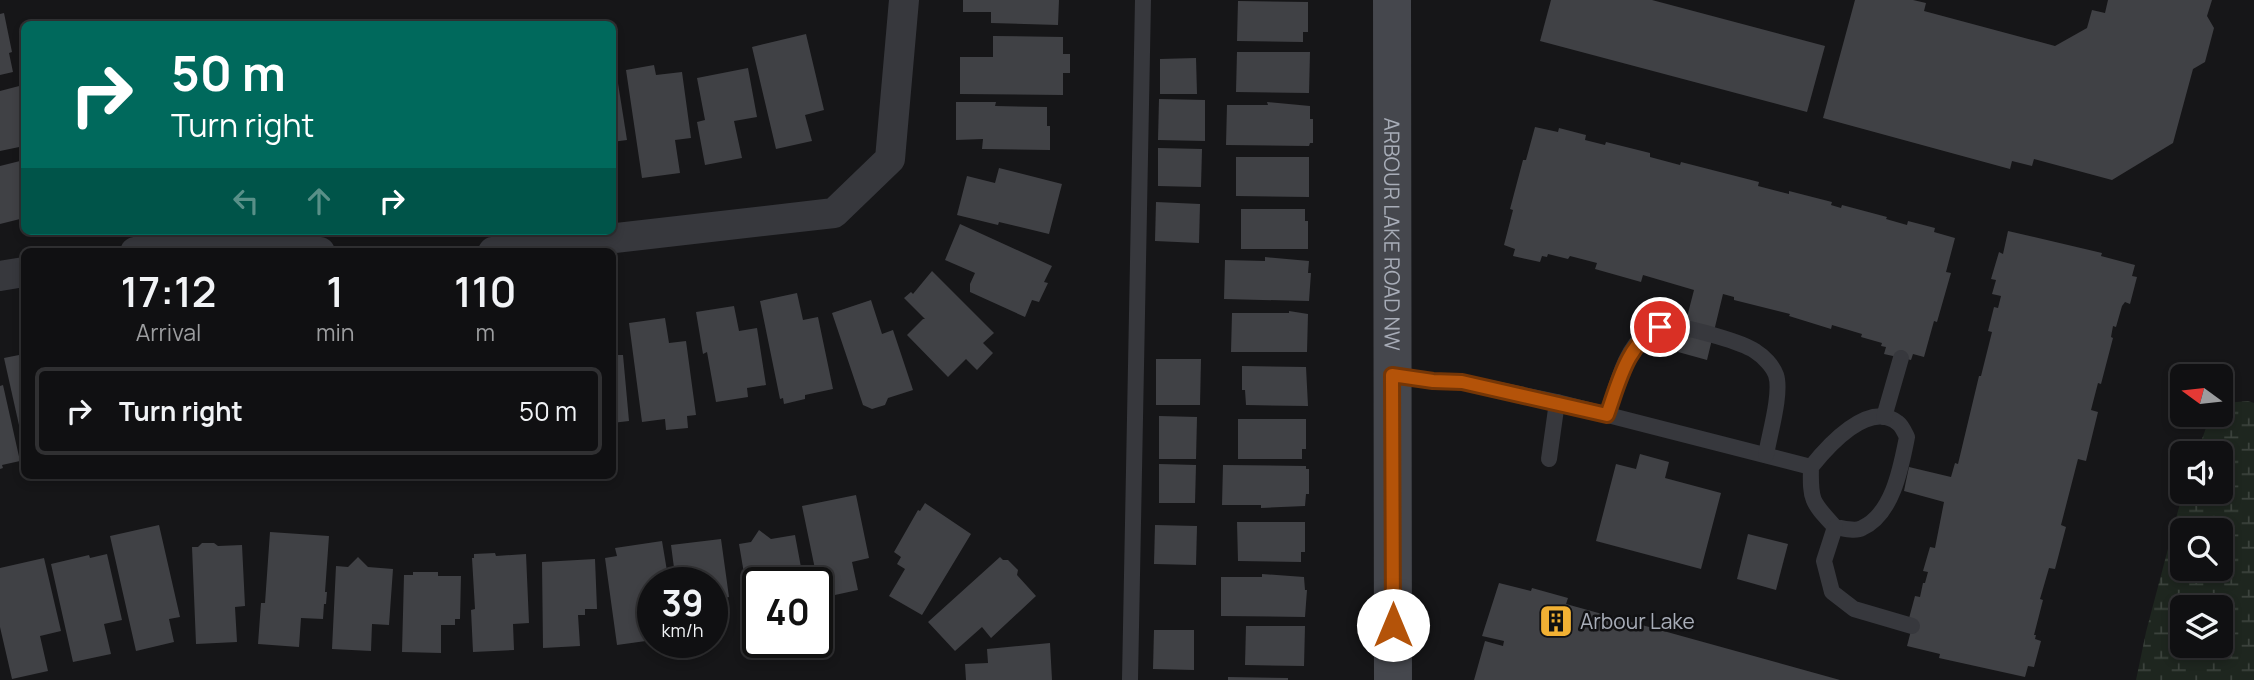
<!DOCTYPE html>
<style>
body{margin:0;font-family:Manrope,sans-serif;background:#19191b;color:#f1f3f6;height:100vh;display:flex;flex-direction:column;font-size:26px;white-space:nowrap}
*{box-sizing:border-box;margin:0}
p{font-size:23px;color:#9c9d9f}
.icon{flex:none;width:38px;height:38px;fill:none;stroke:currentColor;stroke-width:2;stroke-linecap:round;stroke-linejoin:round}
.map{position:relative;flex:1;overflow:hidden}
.side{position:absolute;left:21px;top:248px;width:595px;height:231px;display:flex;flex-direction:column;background:#101012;border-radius:10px;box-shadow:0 4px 10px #0003,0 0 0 2px #303032}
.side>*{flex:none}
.hud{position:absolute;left:21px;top:21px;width:595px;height:214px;border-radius:10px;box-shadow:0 4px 10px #0003,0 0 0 2px #303032;background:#00695c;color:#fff;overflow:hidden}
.needle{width:46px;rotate:285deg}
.tools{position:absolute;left:2170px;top:364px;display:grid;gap:14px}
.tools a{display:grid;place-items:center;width:63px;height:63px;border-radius:10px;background:#101012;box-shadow:0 4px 10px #0003,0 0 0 2px #303032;font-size:35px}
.speed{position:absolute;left:637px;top:567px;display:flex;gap:14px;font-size:35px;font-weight:700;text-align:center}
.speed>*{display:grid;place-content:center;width:91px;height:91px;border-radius:50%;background:#101012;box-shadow:0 4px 10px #0003,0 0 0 2px #303032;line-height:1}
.speed small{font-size:18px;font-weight:400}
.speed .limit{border:4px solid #111;border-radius:10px;background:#fff;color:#111}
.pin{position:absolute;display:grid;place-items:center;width:60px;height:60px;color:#fff;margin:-30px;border:4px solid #fff;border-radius:50%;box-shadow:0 2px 7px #0007}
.me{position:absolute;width:77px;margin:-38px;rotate:0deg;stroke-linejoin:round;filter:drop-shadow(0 0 5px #0008)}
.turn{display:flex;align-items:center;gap:24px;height:147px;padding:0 35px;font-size:32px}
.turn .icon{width:91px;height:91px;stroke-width:2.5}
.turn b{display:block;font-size:49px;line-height:60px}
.lanes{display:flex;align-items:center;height:66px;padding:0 35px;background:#0003;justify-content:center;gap:35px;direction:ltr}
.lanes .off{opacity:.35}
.eta{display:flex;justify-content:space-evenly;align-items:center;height:119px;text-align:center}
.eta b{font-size:42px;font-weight:600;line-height:49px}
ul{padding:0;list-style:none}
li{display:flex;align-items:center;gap:21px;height:88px;margin:0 14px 10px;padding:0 21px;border:4px solid #303032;border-radius:10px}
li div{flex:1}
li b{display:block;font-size:26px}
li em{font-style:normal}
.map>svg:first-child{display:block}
.wetland{fill:url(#wetland-marsh);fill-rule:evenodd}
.building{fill:#404145}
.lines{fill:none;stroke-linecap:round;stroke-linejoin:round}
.lane{stroke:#37383d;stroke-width:16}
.street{stroke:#37383d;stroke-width:30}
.secondary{stroke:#45474d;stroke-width:38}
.route-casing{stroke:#753606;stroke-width:18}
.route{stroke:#b45309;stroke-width:12}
.labels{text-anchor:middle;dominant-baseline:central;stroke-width:5;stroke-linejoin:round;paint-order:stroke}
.street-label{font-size:21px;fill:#a8adb8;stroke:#111113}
.poi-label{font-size:21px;fill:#a8adb8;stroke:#111113;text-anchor:start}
</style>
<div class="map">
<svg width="2254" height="680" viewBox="0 0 2254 680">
<defs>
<pattern id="wetland-marsh" width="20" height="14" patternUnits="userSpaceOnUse" patternTransform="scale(1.75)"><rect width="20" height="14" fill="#1e261f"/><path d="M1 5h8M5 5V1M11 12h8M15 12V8" fill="none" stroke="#3c433d"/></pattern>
</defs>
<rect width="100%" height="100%" fill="#161618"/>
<!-- wetland -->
<path class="wetland" d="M2248,401L2254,403V680H2136L2146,632L2183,492H2221V453H2197L2207,425L2216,415H2221V408L2225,403ZM2182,530H2221V569H2182ZM2221,607V646H2182V607Z"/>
<!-- building -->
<g class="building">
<polygon points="963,0 1059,0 1058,25 991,23 991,12 963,12"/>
<polygon points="1551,0 1652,0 1825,46 1807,112 1540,41"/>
<polygon points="1855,0 1913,0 1926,3 1924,11 2055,46 2087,28 2092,10 2105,13 2108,0 2212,0 2207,16 2214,28 2205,62 2193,69 2173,143 2112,180 2034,159 2032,166 2012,161 2010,169 1823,118"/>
<polygon points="1238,1 1308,2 1308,32 1303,32 1303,42 1237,41"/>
<polygon points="4,13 12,52 9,53 13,72 0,75 0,14"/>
<polygon points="806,34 824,110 805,115 812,141 776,149 752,47"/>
<polygon points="993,36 1063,37 1063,54 1070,54 1070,73 1063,73 1063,95 960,94 960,57 993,57"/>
<polygon points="1237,52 1310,52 1309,93 1236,92"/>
<polygon points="1196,58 1197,94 1160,94 1160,59"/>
<polygon points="654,65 656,75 682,72 691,138 675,140 680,173 642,178 626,70"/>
<polygon points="748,68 757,117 734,121 742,158 705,165 697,122 705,120 697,78"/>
<polygon points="617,77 627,140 612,142 612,78"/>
<polygon points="23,85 24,146 0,151 0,91"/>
<polygon points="1159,99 1205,100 1205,141 1158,140"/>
<polygon points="956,102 996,102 995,106 1047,107 1047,126 1050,126 1050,150 982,149 983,139 956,140"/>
<polygon points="1267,102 1310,106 1310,119 1313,119 1313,143 1310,143 1309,146 1226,145 1227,105 1268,105"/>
<polygon points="1535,127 1558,132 1559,128 1586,135 1585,140 1605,145 1606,142 1650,153 1650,157 1680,165 1681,162 1759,182 1758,186 1789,194 1789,191 1832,202 1831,205 1841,208 1842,205 1887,217 1886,219 1907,225 1908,221 1935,228 1934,232 1955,238 1946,272 1951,273 1937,322 1934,321 1924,357 1913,354 1911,360 1884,354 1886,347 1881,346 1882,343 1861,337 1862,334 1832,325 1831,329 1789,316 1790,314 1734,300 1734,297 1723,294 1707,360 1678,352 1694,290 1643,275 1641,282 1595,269 1597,263 1570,256 1568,259 1548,254 1547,257 1542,256 1540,262 1513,256 1515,249 1504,245 1513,210 1510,209 1523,160 1526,160"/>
<polygon points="1158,148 1202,149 1201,187 1158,186"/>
<polygon points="1236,157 1309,157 1309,197 1236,196"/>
<polygon points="24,160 24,218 0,224 0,166"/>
<polygon points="999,168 1062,184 1049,234 999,222 998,225 957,215 967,176 995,183"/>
<polygon points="1156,202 1200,204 1199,243 1155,241"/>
<polygon points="1241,209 1305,209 1305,221 1308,221 1308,249 1241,249"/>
<polygon points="960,224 1052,266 1044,282 1048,283 1039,302 1032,300 1025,317 970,292 970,284 975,273 945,260"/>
<polygon points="2008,231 2102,253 2101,256 2135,265 2132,276 2137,277 2130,304 2125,302 2122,306 2116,327 2113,326 2111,337 2113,338 2101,384 2098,383 2091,410 2098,412 2086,461 2078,459 2061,525 2066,527 2055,569 2049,568 2040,599 2043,600 2034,635 2036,635 2035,639 2041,641 2034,667 2028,666 2025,677 1939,658 1940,654 1907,646 1913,623 1908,622 1915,596 1920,597 1923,583 1925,583 1928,572 1923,571 1930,547 1935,548 1944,502 1904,491 1906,481 1909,467 1951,477 1955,463 1958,464 1979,376 1981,376 1992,332 1988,331 1994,307 1998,308 2001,296 1992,294 1996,280 1991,279 1999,252 2003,254"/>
<polygon points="1265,257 1309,261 1308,273 1311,273 1309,301 1224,299 1225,260 1265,261"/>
<polygon points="932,271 994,333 983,343 993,353 977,370 966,359 948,377 907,335 923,319 925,319 904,298 911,292 913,294"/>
<polygon points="797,293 803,320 818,317 833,389 805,395 805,399 784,404 783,398 780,399 760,301"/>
<polygon points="871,300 882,334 893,330 913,390 888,398 885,405 872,409 863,405 832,313"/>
<polygon points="734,306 739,331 757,328 766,385 747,388 748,397 716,402 707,352 703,354 696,312"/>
<polygon points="1289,311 1308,314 1307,352 1231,352 1232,313 1289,313"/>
<polygon points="665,318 669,343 686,341 696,415 687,416 688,428 666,430 665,419 642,422 629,323"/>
<polygon points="24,354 24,443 23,443 4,358"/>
<polygon points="612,355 623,355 629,421 612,423"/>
<polygon points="1156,359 1201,359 1200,405 1156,405"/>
<polygon points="1242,366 1306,367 1308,406 1246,405 1245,390 1242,390"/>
<polygon points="3,385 20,461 2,465 3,468 0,469 0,386"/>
<polygon points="1159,416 1197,417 1196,459 1159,459"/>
<polygon points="1238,419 1306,419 1306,449 1302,449 1302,459 1238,459"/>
<polygon points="1640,454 1669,462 1665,478 1721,493 1701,569 1596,541 1616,464 1636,469"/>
<polygon points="1159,464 1196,465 1195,503 1159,503"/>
<polygon points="1223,465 1306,466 1306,469 1309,469 1309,494 1306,494 1305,506 1261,508 1261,505 1222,505"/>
<polygon points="856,495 869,558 852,562 858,590 821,598 802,506"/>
<polygon points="925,503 971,534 922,615 889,596 905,569 897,564 901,557 894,552 918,510 920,511"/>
<polygon points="1237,522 1305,522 1305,552 1301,552 1301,562 1238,561"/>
<polygon points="159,525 180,617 169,619 174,642 136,651 110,536"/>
<polygon points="1155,525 1197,526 1196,565 1154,564"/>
<polygon points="759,530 771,539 795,535 803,578 801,578 802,583 758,583 758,620 752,621 739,544 751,542"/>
<polygon points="270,532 329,536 325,592 327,592 326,604 324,604 323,619 301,618 299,647 258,644 261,603 265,603"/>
<polygon points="1748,534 1788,544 1776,590 1737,579"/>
<polygon points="721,539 729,597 719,599 723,631 712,632 712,583 676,583 671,545"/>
<polygon points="662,541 669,583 653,583 653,640 617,645 605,558 617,556 615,548"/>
<polygon points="202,543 214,543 218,546 242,545 245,606 235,607 237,642 196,644 192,547 198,547"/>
<polygon points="495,553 496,556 526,554 529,623 513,624 514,650 473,652 471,610 475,609 472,558 474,558 474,554"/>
<polygon points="107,554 122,620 104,624 111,654 73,662 51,564 89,555 90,558"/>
<polygon points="358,557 368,567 393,569 389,625 372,624 371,651 332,649 336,566 348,567"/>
<polygon points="1000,557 1003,560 1008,560 1018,570 1017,575 1036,596 991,638 982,627 955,651 928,622"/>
<polygon points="44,558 61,631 40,636 48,671 12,679 0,627 0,568"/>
<polygon points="595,559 597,609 585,609 585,615 578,615 580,646 543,648 542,562"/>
<polygon points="413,572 438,572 438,576 461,576 460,619 455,619 455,625 441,625 441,653 402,652 404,575 413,575"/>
<polygon points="1262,574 1304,577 1305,590 1307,590 1305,617 1221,616 1221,577 1262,577"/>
<polygon points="1499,583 1531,591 1532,588 1568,598 1566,604 1840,680 1474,680 1485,641 1503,646 1504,641 1482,636"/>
<polygon points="1246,626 1305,626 1304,666 1245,665"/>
<polygon points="1154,630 1194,630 1194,670 1153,669"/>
<polygon points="1050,643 1052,680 966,680 965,664 988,663 987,649"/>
<polygon points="1228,677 1288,678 1288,680 1228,680"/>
</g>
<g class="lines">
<!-- lane -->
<g class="lane">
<path d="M1392,375L1433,381L1462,382L1557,402L1811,467C1810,501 1812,502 1835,527C1843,528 1855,532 1862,528C1893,514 1901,467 1907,437C1905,433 1902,426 1898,423C1869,399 1827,447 1811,467"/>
<path d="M1607,415C1616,390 1624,349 1647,333C1656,327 1667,325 1678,327C1694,329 1742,342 1755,351C1763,356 1773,366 1776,375C1782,393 1769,436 1766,455"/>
<polyline points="1884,417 1901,358"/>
<polyline points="1549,459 1557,402"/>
<polyline points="1835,527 1824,561 1832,592 1854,609 1912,626"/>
<polyline points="1130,680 1143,0"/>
</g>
<!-- street -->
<g class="street">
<polyline points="135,252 178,244 320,252"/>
<polyline points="493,252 834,213 890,159 904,0"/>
<polyline points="0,276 24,272"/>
</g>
<!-- secondary -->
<path class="secondary" id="s1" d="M1392,0L1393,680"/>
</g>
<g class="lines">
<!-- route casing -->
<g class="route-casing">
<path id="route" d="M1393,625L1392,375L1433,381L1462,382L1607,415C1619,382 1627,343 1660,327"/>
</g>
<!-- route -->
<use href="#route" class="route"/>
</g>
<!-- icons -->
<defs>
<g id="building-square" transform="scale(1.75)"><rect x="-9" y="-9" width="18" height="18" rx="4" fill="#f2b134" stroke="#111113"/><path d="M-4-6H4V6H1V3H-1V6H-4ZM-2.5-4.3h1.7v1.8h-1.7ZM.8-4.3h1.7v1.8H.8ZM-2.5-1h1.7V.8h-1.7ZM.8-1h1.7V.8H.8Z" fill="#111"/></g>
</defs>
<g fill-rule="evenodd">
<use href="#building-square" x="1556" y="621"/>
</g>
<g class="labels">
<!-- street labels -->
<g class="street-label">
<text stroke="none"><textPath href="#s1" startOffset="234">ARBOUR LAKE ROAD NW</textPath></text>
</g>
<!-- poi labels -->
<g class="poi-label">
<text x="1580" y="621">Arbour Lake</text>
</g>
</g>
</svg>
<div class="tools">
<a><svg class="needle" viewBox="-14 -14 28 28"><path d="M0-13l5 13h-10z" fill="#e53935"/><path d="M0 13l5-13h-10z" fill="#9c9d9f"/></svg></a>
<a><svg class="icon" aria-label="sound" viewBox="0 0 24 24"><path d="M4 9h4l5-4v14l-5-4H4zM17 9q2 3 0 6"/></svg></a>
<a><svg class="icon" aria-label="search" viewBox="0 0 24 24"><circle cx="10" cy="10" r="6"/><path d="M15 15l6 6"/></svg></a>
<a><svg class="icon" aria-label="layers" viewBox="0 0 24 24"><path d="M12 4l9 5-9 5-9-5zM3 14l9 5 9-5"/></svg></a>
</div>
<div class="speed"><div>39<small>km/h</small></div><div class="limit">40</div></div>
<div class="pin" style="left:1660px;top:327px;background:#d93025"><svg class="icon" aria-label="arrive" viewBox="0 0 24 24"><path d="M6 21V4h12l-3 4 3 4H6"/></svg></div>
<svg class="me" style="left:1393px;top:625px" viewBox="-20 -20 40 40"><circle r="19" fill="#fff"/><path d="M0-13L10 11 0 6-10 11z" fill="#b45309"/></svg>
<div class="hud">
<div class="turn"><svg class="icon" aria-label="right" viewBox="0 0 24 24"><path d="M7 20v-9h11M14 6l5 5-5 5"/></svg><div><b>50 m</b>Turn right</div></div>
<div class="lanes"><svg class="icon off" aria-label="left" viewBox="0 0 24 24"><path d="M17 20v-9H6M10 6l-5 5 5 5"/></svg><svg class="icon off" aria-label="ahead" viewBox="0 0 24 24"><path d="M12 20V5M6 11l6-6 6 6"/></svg><svg class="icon" aria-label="right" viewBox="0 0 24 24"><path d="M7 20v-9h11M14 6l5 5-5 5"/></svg></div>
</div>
<section class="side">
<div class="eta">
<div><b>17:12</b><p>Arrival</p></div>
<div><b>1</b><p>min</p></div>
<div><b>110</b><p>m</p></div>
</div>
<ul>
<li><svg class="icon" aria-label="right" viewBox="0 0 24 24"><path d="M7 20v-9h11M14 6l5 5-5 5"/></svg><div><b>Turn right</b></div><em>50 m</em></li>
</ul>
</section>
</div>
